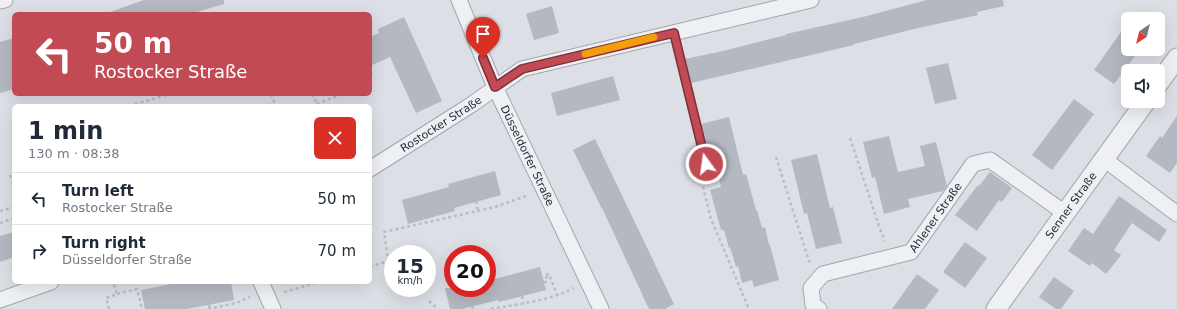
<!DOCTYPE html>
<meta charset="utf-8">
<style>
body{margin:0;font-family:"DejaVu Sans",sans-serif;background:#f2f2f3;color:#1f2937;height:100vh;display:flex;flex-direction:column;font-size:15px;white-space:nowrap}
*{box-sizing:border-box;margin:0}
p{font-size:13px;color:#747a83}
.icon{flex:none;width:22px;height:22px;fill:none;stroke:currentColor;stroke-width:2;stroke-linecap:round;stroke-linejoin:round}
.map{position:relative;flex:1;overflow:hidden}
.panel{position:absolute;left:12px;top:104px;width:360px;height:180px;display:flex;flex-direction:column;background:#fff;border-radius:6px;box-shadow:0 4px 16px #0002}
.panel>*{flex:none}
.guide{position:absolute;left:12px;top:12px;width:360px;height:84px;border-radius:6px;box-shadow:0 4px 16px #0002;background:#c24a55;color:#fff;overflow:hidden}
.needle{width:26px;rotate:215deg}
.controls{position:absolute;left:1121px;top:12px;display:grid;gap:8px}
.controls a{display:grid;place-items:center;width:44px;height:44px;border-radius:6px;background:#fff;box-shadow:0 4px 16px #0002;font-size:20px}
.speed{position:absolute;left:384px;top:245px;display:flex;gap:8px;font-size:20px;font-weight:700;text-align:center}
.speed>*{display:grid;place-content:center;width:52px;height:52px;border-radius:50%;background:#fff;box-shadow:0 4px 16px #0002;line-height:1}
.speed small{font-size:10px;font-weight:400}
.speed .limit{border:6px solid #d22;background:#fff;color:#111}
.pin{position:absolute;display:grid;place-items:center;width:34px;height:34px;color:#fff;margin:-41px -17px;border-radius:50% 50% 50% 0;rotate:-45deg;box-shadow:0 0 4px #0007}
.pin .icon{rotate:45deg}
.me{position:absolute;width:44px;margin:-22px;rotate:346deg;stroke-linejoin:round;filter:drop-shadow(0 0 3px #0008)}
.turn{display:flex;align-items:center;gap:14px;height:84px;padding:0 16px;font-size:18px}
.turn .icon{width:52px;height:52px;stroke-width:2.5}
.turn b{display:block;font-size:28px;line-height:34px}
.round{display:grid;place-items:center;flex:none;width:42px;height:42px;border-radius:6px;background:#f2f2f3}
.summary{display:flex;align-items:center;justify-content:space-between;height:68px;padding:0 16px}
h1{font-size:24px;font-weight:700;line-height:30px}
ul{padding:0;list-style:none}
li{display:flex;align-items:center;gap:12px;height:52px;padding:0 16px;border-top:1px solid #e0e1e3}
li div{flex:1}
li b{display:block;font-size:15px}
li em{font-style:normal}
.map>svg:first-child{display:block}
.building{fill:#b4b8c1}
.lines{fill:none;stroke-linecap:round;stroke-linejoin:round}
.service-casing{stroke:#a2a6ae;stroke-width:9}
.minor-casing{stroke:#a2a6ae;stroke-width:17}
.tertiary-casing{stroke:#a2a6ae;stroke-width:21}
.path{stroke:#bbbdc4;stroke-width:2.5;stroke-dasharray:3 3;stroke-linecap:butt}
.service{stroke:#eff0f4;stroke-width:7}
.minor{stroke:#eff0f4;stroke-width:15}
.tertiary{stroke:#eff0f4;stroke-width:19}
.route-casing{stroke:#7e3037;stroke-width:10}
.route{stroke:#c24a55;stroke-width:7}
.slow{stroke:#f59e0b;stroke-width:7}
.labels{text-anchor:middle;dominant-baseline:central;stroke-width:3;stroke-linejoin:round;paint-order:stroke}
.street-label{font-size:11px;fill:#272d3a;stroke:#eceef3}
</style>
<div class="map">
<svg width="1177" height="309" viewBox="0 0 1177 309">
<rect width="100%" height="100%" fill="#dcdfe5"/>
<!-- building -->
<g class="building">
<polygon points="144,0 224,0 224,4 190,14 110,14 110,12"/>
<polygon points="927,0 1003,0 1004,6 977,12 978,15 914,29 854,44 854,45 691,83 685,59 723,51 786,35 786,34 863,17"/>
<polygon points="552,6 559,33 534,40 526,14"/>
<polygon points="404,17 442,101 416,113 390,57 370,66 370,37 379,33 378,29"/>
<polygon points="1128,22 1128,49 1140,49 1114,84 1094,70"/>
<polygon points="14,38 14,89 0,93 0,42"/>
<polygon points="948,63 957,99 935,104 926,68"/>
<polygon points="613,76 620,100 557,116 551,93"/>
<polygon points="1074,99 1094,114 1052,170 1032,155"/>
<polygon points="1177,116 1177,163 1170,173 1146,156 1160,136 1162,138"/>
<polygon points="729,117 743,175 746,174 756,210 757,210 762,228 765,227 769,245 770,245 779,280 754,287 752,280 742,283 738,266 736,267 730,247 729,248 724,230 721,230 710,190 721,187 714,160 710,161 701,124"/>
<polygon points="889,136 898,172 925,166 920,146 936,142 947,186 943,191 908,199 910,207 884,214 875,177 872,178 863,142"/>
<polygon points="595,139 674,304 665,309 649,309 602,208 602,209 573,150"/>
<polygon points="817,154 830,208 833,207 842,243 816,249 807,213 804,214 791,160"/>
<polygon points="495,171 501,195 454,208 455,211 408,224 402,200 449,187 448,184"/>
<polygon points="990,172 1012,188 1002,202 999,200 977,231 955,215 978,185 979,186"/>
<polygon points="1119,196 1167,230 1159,242 1132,223 1114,250 1121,255 1106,274 1092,263 1090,266 1068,251 1084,228 1093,234"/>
<polygon points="14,232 14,257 0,262 0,236"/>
<polygon points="965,242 987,258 965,288 943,272"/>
<polygon points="540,267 546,290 499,302 498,300 462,309 450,309 445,288 487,288 487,281"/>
<polygon points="917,274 939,290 925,309 892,309"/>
<polygon points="1054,277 1074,291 1061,309 1056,309 1039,297"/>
<polygon points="181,282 231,282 234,300 187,309 145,309 141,290"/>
</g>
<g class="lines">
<!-- service casing -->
<g class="service-casing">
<polyline id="service" points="674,33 706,164"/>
</g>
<!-- minor casing -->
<g class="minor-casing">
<g id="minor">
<path id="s1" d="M459,0L495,87L601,309"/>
<polyline points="0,1 5,0"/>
<polyline points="1104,159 1177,214"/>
<path id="s2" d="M370,169L471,105L522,69L811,0"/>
<polyline points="261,282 273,309"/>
<polyline points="0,300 51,282"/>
<path id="s3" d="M819,309L813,305L811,288L823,274L911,252L973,164L990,160L1065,213"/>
</g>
</g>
<!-- tertiary casing -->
<g class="tertiary-casing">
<g id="tertiary">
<polyline points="1158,84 1177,58"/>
<path id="s4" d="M996,309L1146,101"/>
</g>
</g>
<!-- path -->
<g class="path">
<polyline points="370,75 373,73"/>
<polyline points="271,94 274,102 273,106"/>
<polyline points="312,94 317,104"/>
<polyline points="129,106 170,94"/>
<polyline points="311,106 335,97 337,94"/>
<polyline points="850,138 880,229 885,241"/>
<polyline points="776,157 809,261 811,263"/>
<polyline points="10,175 14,187"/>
<polyline points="700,175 711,219 749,309"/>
<polyline points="476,201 478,211"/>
<polyline points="0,211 14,207"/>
<polyline points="0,223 14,218"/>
<polyline points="370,267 388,261 384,232 495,207 529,195"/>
<polyline points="546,275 549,274 557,295"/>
<polyline points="544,282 547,282 546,275"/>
<polyline points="284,292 319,282"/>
<polyline points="117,294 137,289 142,309"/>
<polyline points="522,296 524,303"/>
<polyline points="429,301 438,309"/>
<polyline points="209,305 210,309"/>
<polyline points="472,306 473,309"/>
<polyline points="109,309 106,298 117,294 113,282"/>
<polyline points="208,309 236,303 250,297"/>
<path d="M491,309C519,304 548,301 574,288"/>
</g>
<!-- service -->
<use href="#service" class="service"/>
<!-- minor -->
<use href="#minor" class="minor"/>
<!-- tertiary -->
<use href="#tertiary" class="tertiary"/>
</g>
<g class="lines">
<!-- route casing -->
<g class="route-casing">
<polyline id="route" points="483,58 495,87 522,69 674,33 706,164"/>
</g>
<!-- route -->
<use href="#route" class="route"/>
<!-- slow -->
<polyline class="slow" points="585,54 654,37"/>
</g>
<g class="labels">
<!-- street labels -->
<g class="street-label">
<text stroke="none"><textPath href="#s2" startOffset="84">Rostocker Straße</textPath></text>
<text stroke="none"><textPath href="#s1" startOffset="170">Düsseldorfer Straße</textPath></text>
<text stroke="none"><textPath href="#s4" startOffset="128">Senner Straße</textPath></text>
<text stroke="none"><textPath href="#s3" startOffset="176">Ahlener Straße</textPath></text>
</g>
</g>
</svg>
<div class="controls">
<a><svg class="needle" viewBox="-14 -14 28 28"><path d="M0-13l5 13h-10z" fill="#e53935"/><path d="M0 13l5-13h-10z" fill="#747a83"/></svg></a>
<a><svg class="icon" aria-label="sound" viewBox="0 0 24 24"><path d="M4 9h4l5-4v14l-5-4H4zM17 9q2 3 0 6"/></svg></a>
</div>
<div class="speed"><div>15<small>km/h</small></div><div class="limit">20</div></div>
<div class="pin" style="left:483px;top:58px;background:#d93025"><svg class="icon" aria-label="arrive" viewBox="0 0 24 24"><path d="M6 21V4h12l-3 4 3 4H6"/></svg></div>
<svg class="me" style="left:706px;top:164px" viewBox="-20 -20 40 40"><circle r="17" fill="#c24a55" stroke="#fff" stroke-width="3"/><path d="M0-11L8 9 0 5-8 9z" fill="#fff"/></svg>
<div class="guide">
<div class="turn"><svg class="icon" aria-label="left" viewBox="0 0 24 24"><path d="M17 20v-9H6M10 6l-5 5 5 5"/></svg><div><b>50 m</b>Rostocker Straße</div></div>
</div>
<section class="panel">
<div class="summary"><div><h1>1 min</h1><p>130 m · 08:38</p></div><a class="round" style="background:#d93025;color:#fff"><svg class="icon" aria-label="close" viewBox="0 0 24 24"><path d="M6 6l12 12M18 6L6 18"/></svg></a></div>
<ul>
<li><svg class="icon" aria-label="left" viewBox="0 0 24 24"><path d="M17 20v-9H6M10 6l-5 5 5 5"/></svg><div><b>Turn left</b><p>Rostocker Straße</p></div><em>50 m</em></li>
<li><svg class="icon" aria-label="right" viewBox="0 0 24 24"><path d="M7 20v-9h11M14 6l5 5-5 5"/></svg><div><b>Turn right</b><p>Düsseldorfer Straße</p></div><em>70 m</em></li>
</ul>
</section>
</div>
